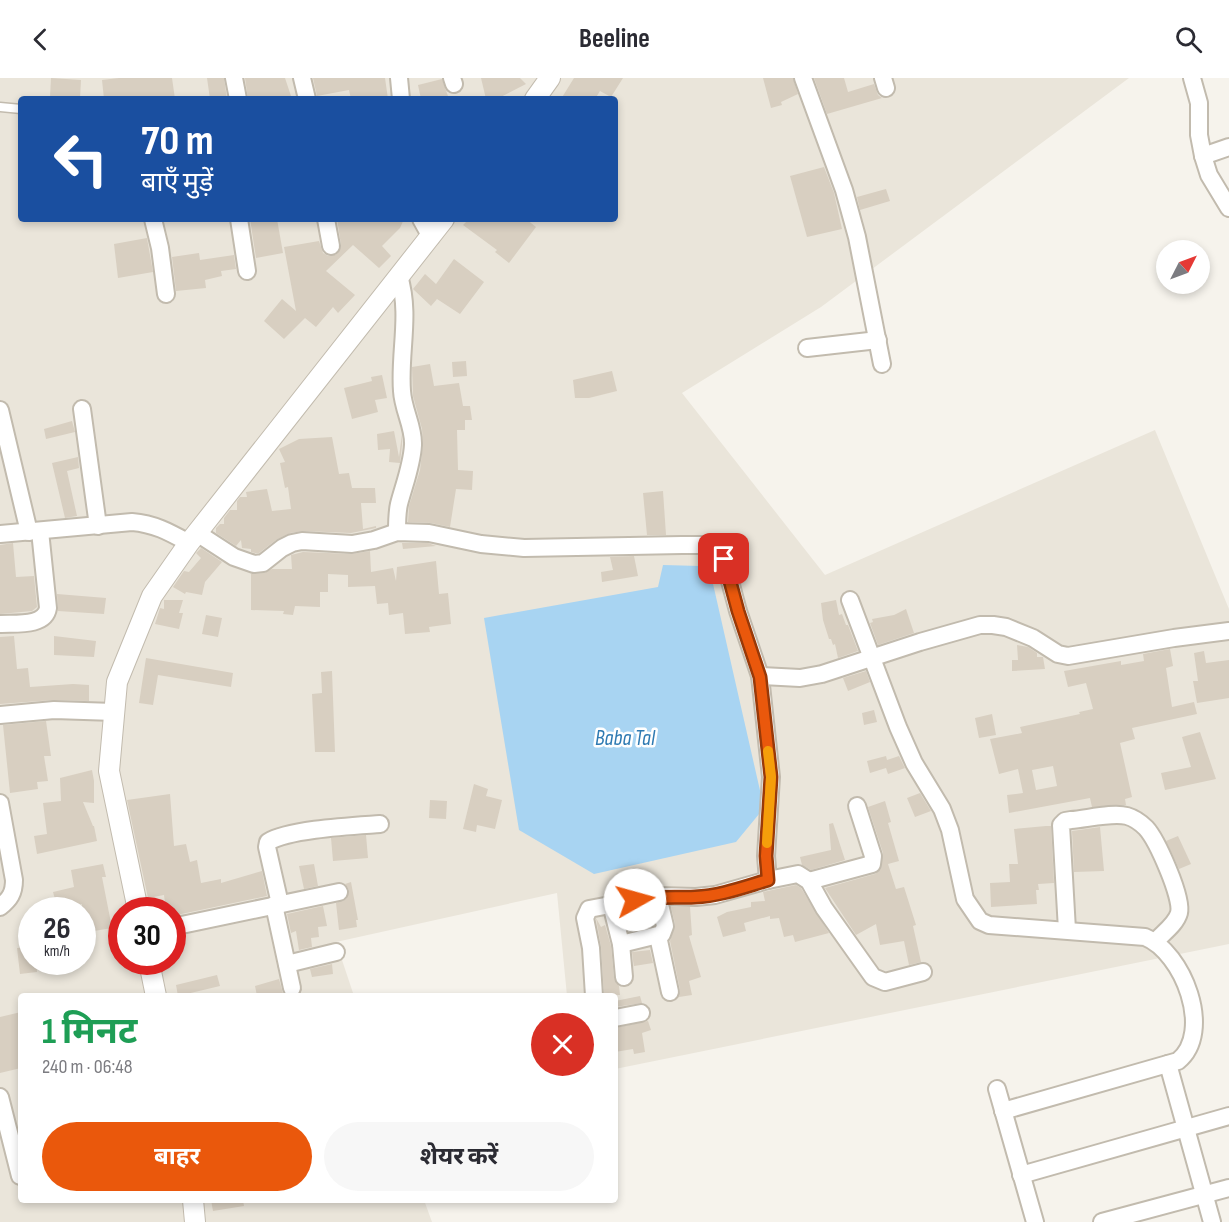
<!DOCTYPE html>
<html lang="hi">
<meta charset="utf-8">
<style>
body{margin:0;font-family:"Sofia Sans Condensed","Noto Sans Devanagari",sans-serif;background:#f7f7f7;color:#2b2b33;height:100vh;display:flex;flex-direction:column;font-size:22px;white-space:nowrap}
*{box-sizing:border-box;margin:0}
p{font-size:20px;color:#7c7c81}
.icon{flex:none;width:33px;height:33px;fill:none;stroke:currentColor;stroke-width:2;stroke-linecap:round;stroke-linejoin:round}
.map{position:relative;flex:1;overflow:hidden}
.drawer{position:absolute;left:18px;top:915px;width:600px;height:210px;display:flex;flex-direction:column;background:#fff;border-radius:6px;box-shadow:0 3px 9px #0003}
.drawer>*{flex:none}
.guide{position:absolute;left:18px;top:18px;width:600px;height:126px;border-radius:6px;box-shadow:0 3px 9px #0003;background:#1a4fa0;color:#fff;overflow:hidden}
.needle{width:39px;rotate:48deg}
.fabs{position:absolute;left:1156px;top:162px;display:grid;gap:12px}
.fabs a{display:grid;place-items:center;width:54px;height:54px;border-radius:50%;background:#fff;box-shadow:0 3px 9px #0003;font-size:30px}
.speed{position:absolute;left:18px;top:819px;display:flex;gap:12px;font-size:30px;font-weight:700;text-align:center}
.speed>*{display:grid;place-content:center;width:78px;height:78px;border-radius:50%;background:#fff;box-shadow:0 3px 9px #0003;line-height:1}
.speed small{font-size:15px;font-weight:400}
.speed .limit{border:9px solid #d22;background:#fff;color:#111}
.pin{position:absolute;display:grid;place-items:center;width:51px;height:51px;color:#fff;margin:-26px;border-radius:12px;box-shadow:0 3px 9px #0006}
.me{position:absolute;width:66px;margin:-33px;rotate:83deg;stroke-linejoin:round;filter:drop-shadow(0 0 4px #0008)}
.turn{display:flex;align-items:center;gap:21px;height:126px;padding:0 24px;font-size:27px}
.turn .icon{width:78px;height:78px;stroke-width:2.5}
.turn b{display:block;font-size:42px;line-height:51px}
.round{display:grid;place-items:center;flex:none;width:63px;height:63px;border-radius:32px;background:#f7f7f7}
.head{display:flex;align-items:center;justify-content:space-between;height:102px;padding:0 24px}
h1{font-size:36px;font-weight:700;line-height:45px;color:#1e9e55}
.primary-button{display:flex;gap:12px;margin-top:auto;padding:12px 24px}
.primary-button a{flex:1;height:69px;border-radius:36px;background:#ea580c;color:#fff;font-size:24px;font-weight:700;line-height:69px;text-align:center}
.primary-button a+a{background:#f7f7f7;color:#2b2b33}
header{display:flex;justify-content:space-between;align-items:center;height:78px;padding:0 24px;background:#fff;font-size:27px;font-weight:700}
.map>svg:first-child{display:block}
.residential{fill:#eae5da;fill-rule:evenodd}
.water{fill:#a8d4f2}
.building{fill:#d8cfc1;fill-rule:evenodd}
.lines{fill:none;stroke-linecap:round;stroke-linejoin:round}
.service-casing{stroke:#c2bbae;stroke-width:11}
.minor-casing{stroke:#c2bbae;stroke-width:20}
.tertiary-casing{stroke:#c2bbae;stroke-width:22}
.service{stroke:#fff;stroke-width:8}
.minor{stroke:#fff;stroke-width:16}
.tertiary{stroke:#fff;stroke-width:20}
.route-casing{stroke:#983908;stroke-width:15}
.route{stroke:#ea580c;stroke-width:10}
.slow{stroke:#f59e0b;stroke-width:10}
.labels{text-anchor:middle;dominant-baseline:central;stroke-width:5;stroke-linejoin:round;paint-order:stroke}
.water-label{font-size:22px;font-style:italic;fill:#2e7ab2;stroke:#fff}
</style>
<header><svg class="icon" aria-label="back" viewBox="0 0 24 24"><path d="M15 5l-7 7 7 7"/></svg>Beeline<svg class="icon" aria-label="search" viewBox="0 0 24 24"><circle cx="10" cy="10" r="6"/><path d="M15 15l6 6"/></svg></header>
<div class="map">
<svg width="1229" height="1144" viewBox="0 0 1229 1144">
<rect width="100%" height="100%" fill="#f6f3ec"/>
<!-- residential -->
<path class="residential" d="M0,0H1129L821,229L682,315L825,497L1155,352L1229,531V866L615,991V918H567L557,815L336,864L354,918H21V1122H424L432,1144H0ZM21,21H615V141H21ZM32,832H82V884H32ZM122,832H172V884H122Z"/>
<!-- water -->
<polygon class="water" points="663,487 700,488 711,497 764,730 736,764 594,796 519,752 484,540 658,509"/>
<!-- building -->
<g class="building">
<polygon points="51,0 81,2 80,21 50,19"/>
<polygon points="119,0 172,0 175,21 104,21 102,2"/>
<polygon points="207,0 224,0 227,21 210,21"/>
<polygon points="245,0 285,0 292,21 248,21"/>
<polygon points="313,0 385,0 388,21 351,21 349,12 317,18"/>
<polygon points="481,0 520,0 526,6 497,21 486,21"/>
<polygon points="574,0 623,0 611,19 600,13 595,21 561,21"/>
<polygon points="763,0 793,0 798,16 781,24 782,27 771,30"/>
<polygon points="814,0 844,0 848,14 874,6 878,17 882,20 827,36"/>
<polygon points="442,1 449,21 421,21 418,7"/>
<polygon points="824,89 834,115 842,151 807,159 790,98"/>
<polygon points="886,111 890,123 860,132 857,119"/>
<polygon points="250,141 277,141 283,175 256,180"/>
<polygon points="337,141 404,141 400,150 382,168 391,178 379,190 353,167 326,193 355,217 338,235 333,229 316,249 305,240 284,261 264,243 282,221 296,233 284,169 319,163 323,175 328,178 337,176 341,167"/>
<polygon points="469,141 526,141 536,149 509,185 495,174 497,172 463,147"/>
<polygon points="147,160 153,194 118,200 114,166"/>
<polygon points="199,175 200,182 234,177 236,191 221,193 222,198 205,202 206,210 176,213 172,179"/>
<polygon points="454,181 484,204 460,236 437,221 431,228 413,211 425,196 436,206"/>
<polygon points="466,283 467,298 453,299 452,284"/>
<polygon points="430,286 434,308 459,305 463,328 470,328 472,342 465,342 465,352 457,352 458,392 473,393 472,412 456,411 450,449 431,445 408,444 409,428 420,392 423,367 422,351 413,318 412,289"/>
<polygon points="612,293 617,313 589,320 575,320 573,302"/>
<polygon points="382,297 387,320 375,322 378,334 352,341 344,310 372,303 371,299"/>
<polygon points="72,343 75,354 46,361 44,351"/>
<polygon points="394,353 399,379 402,356 402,367 400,385 389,384 390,371 378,372 377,356"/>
<polygon points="332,359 339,396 349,395 352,410 375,410 376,425 361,425 363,451 376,448 376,450 351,455 303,453 290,455 276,462 259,475 255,475 251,474 251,471 242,470 241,462 236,468 216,455 216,450 220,446 224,446 224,440 230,432 237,432 237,423 240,419 247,419 246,414 267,411 272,433 291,431 288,409 285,410 280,385 285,384 279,371 299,361"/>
<polygon points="78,379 79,390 67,393 77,438 65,440 52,385"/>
<polygon points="663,413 666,457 647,457 643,415"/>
<polygon points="13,465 16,499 34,498 37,529 32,533 0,536 0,467"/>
<polygon points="402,465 428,465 436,468 403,471"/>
<polygon points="201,470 222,484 205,504 202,517 186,514 185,516 173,509 184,493 189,494 201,480 196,475"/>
<polygon points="370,473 371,494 393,490 396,503 397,489 436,483 439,516 448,515 451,546 429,549 430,554 405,556 403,535 389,537 388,525 377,526 375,508 348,509 348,497 328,496 328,514 320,514 320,529 295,528 293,537 283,536 284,533 251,532 251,496 264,495 272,491 292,491 291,477 303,474 352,476"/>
<polygon points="634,478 638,498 602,504 601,494 613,492 610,479"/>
<polygon points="57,516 106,520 104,536 58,533"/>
<polygon points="164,522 183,522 179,535 183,535 179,551 155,546 160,530 164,531"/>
<polygon points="836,522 839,537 842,536 846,547 848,547 858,573 838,580 835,566 833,567 831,561 829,561 823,542 821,525"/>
<polygon points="906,531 914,555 878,567 870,545 873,544 872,541 894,537"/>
<polygon points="206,537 222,540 218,559 202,556"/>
<polygon points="14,558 17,591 28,590 30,609 73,606 89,607 89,623 53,622 0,626 0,559"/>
<polygon points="54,558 96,563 94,579 54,577"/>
<polygon points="1017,567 1028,569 1037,575 1037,579 1043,579 1045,591 1012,593 1012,582 1018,582"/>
<path d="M1170,571L1173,588L1166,590L1172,629L1194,624L1197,636L1132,650L1135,661L1120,665L1132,719L1125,721L1126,727L1092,729L1090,720L1009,735L1007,717L1023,715L1018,691L999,696L990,661L1022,655L1020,649L1080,636L1079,634L1093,631L1086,605L1068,609L1064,593L1121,583V587L1144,583L1143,576ZM1053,688L1057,708L1036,712L1032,692Z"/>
<polygon points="1204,573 1206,585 1229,582 1229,620 1197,625 1193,603 1198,603 1194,575"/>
<polygon points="146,580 233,595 231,609 158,597 153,627 139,625"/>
<polygon points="332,593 335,674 315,674 312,616 322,615 321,594"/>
<polygon points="866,593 870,604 848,613 843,600"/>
<polygon points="874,632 877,644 864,647 862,635"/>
<polygon points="992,636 996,657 979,660 975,640"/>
<polygon points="46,643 51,678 44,678 48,703 37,704 38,711 10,715 3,647"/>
<polygon points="1200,654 1216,701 1165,712 1161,695 1191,689 1182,659"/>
<polygon points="886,678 887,682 899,678 905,690 888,696 886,690 870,695 867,683"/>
<polygon points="92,692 94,703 94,725 83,724 93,748 94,748 97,763 37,776 34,758 47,756 43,725 61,723 60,700"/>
<polygon points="474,706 488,711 486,718 502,722 495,751 477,747 476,754 463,751"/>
<polygon points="920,715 931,733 915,739 907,720"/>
<polygon points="170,716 174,768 186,766 190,784 197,782 201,805 221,801 221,805 262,793 267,818 172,838 172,832 166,832 164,817 148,820 127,722"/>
<polygon points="430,722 447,723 446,741 429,740"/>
<polygon points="885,723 891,744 888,745 899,783 888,786 896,811 904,809 916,847 913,848 921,884 909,887 904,863 880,867 876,846 856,857 825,810 875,796 880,792 883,775 868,729"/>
<polygon points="833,745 845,782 811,792 802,787 800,779 831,772 829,746"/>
<polygon points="1046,748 1051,748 1054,805 1038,806 1039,812 1036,812 1037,826 991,829 990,805 1010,804 1009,786 1018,786 1014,751"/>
<polygon points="1100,749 1104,793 1074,794 1072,753"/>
<polygon points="366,757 368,780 333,783 331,760"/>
<polygon points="1178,758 1191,786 1179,791 1166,763"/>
<polygon points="103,786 106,799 102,799 112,850 82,855 82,826 58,832 53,814 74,809 71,792"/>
<polygon points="314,786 318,808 304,811 299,788"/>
<polygon points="351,804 358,842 356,842 357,849 339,852 336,825 346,821 349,812 345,806"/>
<polygon points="796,807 801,810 829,855 795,864 793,857 784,859 779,840 770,841 770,838 744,845 746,853 723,859 717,839 727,834 751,829 751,824 765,823 763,814"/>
<polygon points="323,828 327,848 318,849 319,859 311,860 312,869 299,872 296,853 291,855 287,836"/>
<polygon points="671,829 690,829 692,857 689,858 701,899 689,903 692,917 679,919 680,912 670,863 675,846"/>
<polygon points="596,840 601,849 605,847 611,868 614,900 619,908 620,917 604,917 601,869"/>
<polygon points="32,869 32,884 36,884 37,894 20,896 17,870"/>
<polygon points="650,872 653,885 634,888 634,890 632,874"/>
<polygon points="332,886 333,896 312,899 310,891"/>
<polygon points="217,897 220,908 178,918 176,907"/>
<polygon points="279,901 283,915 271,918 257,918 255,908"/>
<polygon points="640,918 642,925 615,929 615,923"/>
<polygon points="21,934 21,990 0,995 0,939"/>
<polygon points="648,943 651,952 642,955 645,974 634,976 633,971 615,974 615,950"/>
<polygon points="211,1122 243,1122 244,1128 213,1133"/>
</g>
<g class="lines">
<!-- service casing -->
<g class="service-casing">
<polyline id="service" points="0,29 21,31"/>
</g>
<!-- minor casing -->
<g class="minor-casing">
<g id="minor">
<polyline points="234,0 238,21"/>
<polyline points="302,0 307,21"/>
<polyline points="399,0 401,21"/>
<polyline points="452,0 454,6"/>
<polyline points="803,0 844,112 857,159 882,286"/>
<polyline points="883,0 886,10"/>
<polyline points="1192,0 1199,25 1199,57 1203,78 1209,97 1229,130"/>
<polyline points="1203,78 1229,69"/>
<polyline points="153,141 160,170 166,216"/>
<polyline points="239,141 247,193"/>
<polyline points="326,141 331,168"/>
<polyline points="421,141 431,159"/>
<polyline points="807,270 878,262"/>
<polyline points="82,331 98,448"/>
<polyline points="0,332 29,454"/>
<path d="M397,454C397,444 397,435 399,426C404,407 412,387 413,367C414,349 403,332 402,313C399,274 411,237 399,198"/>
<polyline points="197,455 234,479 254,486 263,485 282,470 292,465 302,463 352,466 374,462 397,454 429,455 481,466 524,470 682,467 703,467 712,470 724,481 738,533 760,598 771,699 766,778 768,802"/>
<path d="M0,456L132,444C155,446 169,454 189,465"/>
<path d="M850,522L898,649L914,685L942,731L950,752L965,821L980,843L989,847L1145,859C1183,874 1214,954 1178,983L1003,1033"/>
<path d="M0,546C15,545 45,549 48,530L40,453"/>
<polyline points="760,598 800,600 822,596 920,564 980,547 993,547 1006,549 1033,560 1058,576 1068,578 1174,560 1229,553"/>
<polyline points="0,637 54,632 114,634"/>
<path d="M0,725L14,802C14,815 10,821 0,829"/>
<polyline points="809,803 872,786 873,778 857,728"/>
<path d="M280,826L267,769L268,764C289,751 353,748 380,746"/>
<polyline points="611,826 621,866 624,899"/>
<polyline points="274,827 292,910"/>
<polyline points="172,849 339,814"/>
<path d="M1067,852L1061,747L1065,743L1071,742C1086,741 1113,734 1127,738C1134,740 1141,745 1146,750C1157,762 1183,820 1179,835C1176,846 1163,855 1156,863"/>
<polyline points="658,858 670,914"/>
<polyline points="621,866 662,856 665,848 658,818"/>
<polyline points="287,886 336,874"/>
<polyline points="594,918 591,870 585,840 589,831 658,818 696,819 715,817 768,802 798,796 809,803 824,830 873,899 885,904 923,894"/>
<polyline points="615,940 641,935"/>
<polyline points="1168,986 1212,1144"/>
<polyline points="997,1011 1035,1144"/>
<polyline points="0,1019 20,1098"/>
<polyline points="1021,1097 1229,1038"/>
<polyline points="1102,1144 1229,1110"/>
</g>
</g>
<!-- tertiary casing -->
<g class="tertiary-casing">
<g id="tertiary">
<polyline points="535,21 550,0"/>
<polyline points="138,832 109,693 117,604 152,518 189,465 444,141"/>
<polyline points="149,884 156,918"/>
<polyline points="193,1122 195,1144"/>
</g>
</g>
<!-- service -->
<use href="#service" class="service"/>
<!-- minor -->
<use href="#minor" class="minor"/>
<!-- tertiary -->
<use href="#tertiary" class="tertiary"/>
</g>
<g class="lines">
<!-- route casing -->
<g class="route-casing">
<path id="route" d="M635,822C657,818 674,820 695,819C720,818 744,809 768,802L766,778L771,699L760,599L738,533L724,481"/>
</g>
<!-- route -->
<use href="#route" class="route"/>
<!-- slow -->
<polyline class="slow" points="767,765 771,699 768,673"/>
</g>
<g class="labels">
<!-- water labels -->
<g class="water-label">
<text x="625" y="660">Baba Tal</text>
</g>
</g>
</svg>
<div class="fabs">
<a><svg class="needle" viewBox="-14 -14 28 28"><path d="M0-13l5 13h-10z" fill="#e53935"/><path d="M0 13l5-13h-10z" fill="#7c7c81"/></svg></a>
</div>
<div class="speed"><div>26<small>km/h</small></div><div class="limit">30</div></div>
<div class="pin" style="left:724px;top:481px;background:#d93025"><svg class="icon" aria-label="arrive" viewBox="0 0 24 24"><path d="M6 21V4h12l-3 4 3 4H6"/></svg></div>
<svg class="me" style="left:635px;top:822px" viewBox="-20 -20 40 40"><circle r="19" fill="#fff"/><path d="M0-13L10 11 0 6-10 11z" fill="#ea580c"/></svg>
<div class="guide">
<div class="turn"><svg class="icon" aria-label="left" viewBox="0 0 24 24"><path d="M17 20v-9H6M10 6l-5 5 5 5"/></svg><div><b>70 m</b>बाएँ मुड़ें</div></div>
</div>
<section class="drawer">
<div class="head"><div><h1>1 मिनट</h1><p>240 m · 06:48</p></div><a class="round" style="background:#d93025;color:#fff"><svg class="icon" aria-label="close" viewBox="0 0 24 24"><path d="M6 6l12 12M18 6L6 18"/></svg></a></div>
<div class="primary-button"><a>बाहर</a><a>शेयर करें</a></div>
</section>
</div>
